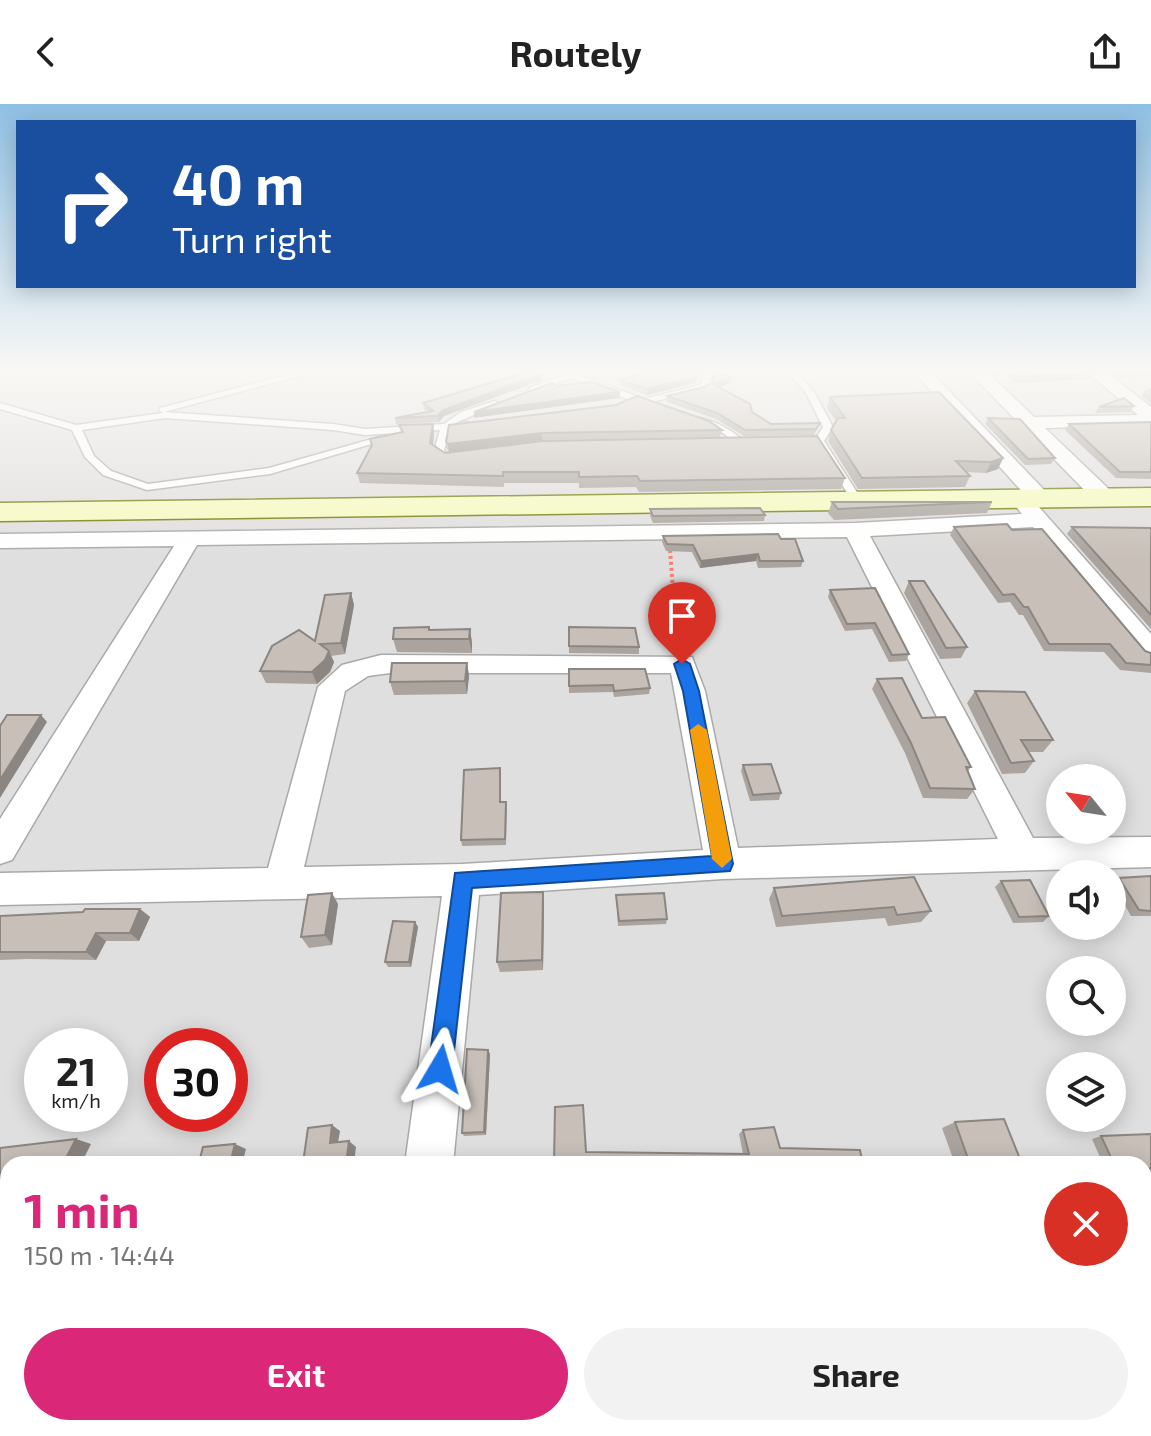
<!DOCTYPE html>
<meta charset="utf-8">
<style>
body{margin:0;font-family:"Exo 2",sans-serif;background:#f2f2f2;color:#222;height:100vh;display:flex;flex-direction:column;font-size:30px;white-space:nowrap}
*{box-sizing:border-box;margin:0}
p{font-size:26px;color:#767676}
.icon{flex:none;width:44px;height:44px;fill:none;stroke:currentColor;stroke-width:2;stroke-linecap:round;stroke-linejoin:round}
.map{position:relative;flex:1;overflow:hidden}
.panel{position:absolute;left:0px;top:1052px;width:1152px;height:280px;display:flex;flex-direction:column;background:#fff;border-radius:24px 24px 0 0;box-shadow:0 4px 20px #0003}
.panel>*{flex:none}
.hud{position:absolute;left:16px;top:16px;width:1120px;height:168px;border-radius:0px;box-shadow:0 4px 20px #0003;background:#1a4fa0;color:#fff;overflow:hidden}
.needle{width:52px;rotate:300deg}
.fabs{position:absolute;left:1046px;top:660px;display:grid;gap:16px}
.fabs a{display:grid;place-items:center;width:80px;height:80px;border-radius:50%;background:#fff;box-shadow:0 4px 20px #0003;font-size:40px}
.speed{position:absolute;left:24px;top:924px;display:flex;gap:16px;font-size:40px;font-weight:700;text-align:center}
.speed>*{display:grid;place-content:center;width:104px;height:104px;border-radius:50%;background:#fff;box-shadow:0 4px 20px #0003;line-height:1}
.speed small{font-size:20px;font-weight:400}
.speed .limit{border:12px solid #d22;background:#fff;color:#111}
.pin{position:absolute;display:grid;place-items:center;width:68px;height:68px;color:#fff;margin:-82px -34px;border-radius:50% 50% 50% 0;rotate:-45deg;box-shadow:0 0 8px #0007}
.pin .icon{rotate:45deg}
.me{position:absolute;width:88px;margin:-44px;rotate:7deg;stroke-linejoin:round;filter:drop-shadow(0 0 6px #0008)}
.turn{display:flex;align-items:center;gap:28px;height:168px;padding:0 24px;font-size:36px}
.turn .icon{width:104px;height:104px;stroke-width:2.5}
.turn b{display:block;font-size:56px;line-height:68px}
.round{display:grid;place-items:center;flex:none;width:84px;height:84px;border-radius:42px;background:#f2f2f2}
.overview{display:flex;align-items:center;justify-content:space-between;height:136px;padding:0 24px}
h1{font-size:48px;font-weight:700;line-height:60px;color:#db2777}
.button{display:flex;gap:16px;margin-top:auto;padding:16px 24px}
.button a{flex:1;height:92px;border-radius:48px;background:#db2777;color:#fff;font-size:32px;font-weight:700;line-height:92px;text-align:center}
.button a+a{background:#f2f2f2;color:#222}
header{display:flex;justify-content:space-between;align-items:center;height:104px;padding:0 24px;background:#fff;font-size:36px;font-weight:700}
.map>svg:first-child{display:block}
.residential{fill:#e0dfdf;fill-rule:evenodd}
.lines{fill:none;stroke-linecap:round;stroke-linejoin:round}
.lane-casing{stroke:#a9a9a9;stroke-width:3}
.street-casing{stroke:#a9a9a9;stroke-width:3}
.secondary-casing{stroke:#707d05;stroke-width:3}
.path{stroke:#fa8072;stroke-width:4;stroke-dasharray:3 3;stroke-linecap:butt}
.lane{fill:#fff;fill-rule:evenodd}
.street{fill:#fff;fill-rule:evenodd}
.secondary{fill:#f7fabf;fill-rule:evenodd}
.wall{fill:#aba49e}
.shaded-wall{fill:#8b8681}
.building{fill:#c7bfb8;stroke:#8b8681;stroke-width:2}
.route{fill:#1a73e8;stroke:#114b97;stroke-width:2}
.slow{fill:#f59e0b}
</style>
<header><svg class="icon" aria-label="back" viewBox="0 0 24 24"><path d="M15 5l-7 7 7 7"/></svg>Routely<svg class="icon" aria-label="share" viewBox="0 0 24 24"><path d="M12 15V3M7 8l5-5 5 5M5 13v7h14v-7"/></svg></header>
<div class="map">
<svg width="1151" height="1332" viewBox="0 0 1151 1332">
<rect width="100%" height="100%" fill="#f2efe9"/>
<!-- residential -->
<path class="residential" d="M0,266H1151V1332H0ZM1060,674H1112V726H1060ZM1060,770H1112V822H1060ZM1060,866H1112V918H1060ZM42,942H110V1010H42ZM162,942H230V1010H162ZM1060,962H1112V1014H1060ZM8,1060H1144V1324H8Z"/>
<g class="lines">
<!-- lane casing -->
<g class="lane-casing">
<g id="lane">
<polygon points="306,266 321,266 164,308 333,320 365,325 444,320 461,308 495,297 499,300 455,319 468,318 473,321 450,325 444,346 448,351 459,353 446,357 434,347 440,326 365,331 333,326 165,314 82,326 94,352 111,367 148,380 269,364 390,330 395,333 270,370 147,386 103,371 85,353 72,326 0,305 0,299 76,321 163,309 159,306 160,304"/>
<polygon points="556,266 566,266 644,295 696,282 702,279 701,270 741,266 709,274 710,280 702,286 652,298 655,301 651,304 572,274 529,288 529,284 564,271"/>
<polygon points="786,266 795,266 814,288 833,323 824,337 862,396 861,398 853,398 814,337 823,323 806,289"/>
<path d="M693,313C711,314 731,325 745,338L737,340L723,329L693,317Z"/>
</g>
</g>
<!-- street casing -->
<g class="street-casing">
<g id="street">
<path d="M912,266H929L1049,391L1052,396L1049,401L1038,402L1151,530V556L1141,553L1033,423L870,432L1033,734L1151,733V763L723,775L479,791L453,1060H405L442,792L0,801V769L268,764L318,583L342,561L381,551L692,553L705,587L738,744L998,735L847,433L197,441L12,756L0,760V715L174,442L0,444V430L855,419L1022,410L1014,400L1017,395L1028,394ZM390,569H671L703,746L462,760L304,763L345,587L368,572Z"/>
<polygon points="967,266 985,266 1034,313 1138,311 1085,266 1104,266 1151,303 1151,321 1045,324 1114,390 1117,395 1114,400 1098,400"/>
<rect x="1144" y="1120" width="7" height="50"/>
<rect x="0" y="1147" width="8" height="52"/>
<polygon points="831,1324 889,1324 891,1332 833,1332"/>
</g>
</g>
<!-- secondary casing -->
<g class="secondary-casing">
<polygon id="secondary" points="1151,384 1151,402 0,417 0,399"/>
</g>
<!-- path -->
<polyline class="path" points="670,446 677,540"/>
<!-- lane -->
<use href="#lane" class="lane"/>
<!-- street -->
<use href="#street" class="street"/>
<!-- secondary -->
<use href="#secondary" class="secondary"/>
</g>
<!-- wall -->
<g class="wall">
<polygon points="654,266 705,266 701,267 695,279 647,291 620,281 620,276"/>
<polygon points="989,266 1091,266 1094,269 1091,275 1015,279 1003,267 996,273"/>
<polygon points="1109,266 1151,266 1151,272 1118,274"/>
<polygon points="541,270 542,276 444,312 439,318 396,320 395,314 428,308 424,305 423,299"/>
<polygon points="731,274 730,279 719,284 752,308 771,320 820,319 814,331 744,332 716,315 667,298 667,292 704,283"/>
<polygon points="1151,284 1151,300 1142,292 1145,286"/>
<polygon points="830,293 1003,354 998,365 986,369 966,368 970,372 965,383 858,385 828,337 831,326 836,317 827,304"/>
<polygon points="1134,302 1130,308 1095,309 1099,303"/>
<polygon points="988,314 1055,354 1051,360 1025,361 985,320"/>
<polygon points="1151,318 1151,375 1116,374 1065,326 1069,320"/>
<polygon points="433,320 434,330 433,341 445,349 845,374 841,385 639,388 636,383 579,384 579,379 504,379 504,383 360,379 357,369 372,341 401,328 399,321"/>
<polygon points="449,321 722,326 720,333 542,336 449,348 447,345 446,338"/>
<polygon points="832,398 992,398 987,409 834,416 828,409"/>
<polygon points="650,405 765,411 764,417 653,419 650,412"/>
<polygon points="954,423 1012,426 1145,547 1151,549 1151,569 1120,566 1104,548 1044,547 1023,511 1019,511 1010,498 998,499 950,431"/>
<polygon points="1072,423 1151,424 1151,525 1067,430"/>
<polygon points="663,432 781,435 803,457 801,463 758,464 756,457 700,464 692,448 666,447 662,438"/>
<polygon points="909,477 967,543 961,554 940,555 904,489"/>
<polygon points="875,484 909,550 906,557 889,558 872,525 845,527 828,493 830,486"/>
<polygon points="351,489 354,501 345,550 331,552 334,558 330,568 317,580 266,579 260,567 315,537"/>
<polygon points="569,523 639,543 639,550 569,549"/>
<polygon points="470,525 472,539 472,549 397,548 393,535 430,526"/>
<polygon points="467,559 469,572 467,590 394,591 390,578"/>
<polygon points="569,565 650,584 649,590 614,593 613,588 569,589"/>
<polygon points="877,575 922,614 971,663 967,668 975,685 967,695 923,694 905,649 872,585"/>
<polygon points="975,587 1053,636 1043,648 1028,648 1034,657 1025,669 1002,670 967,599"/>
<polygon points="743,661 781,689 779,696 750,697 741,667"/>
<polygon points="501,670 501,698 506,698 507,704 506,741 462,742 461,736"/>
<polygon points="1151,772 1151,812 1131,812 1112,779 1119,774"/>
<polygon points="1001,777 1049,812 1043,818 1013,819 995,783"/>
<polygon points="774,784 931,807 921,818 888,822 885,814 776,823 769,795"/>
<polygon points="616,791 667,815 666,820 618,822"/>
<polygon points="544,799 543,866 500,868 497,858"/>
<polygon points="338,800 332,841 309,844 301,833"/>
<polygon points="140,805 150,813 139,837 106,837 96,856 27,855 0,856 0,812"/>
<polygon points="415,818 418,823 411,863 388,863 385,858"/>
<polygon points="488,946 490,950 486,1031 464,1032 462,1029"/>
<polygon points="955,1018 1022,1060 955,1060 942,1024"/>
<polygon points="743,1026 780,1044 863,1060 586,1048 743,1050 739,1030"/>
<polygon points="1151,1030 1151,1067 1144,1067 1144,1060 1103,1060 1092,1035 1101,1032"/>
<polygon points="91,1040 8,1060 8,1113 0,1114 0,1044"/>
</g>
<!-- shaded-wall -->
<g class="shaded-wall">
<polygon points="699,266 705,266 701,267 695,279 647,291 648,285"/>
<polygon points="541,270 542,276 444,312 439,318 438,312 443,306"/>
<polygon points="731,274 730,279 712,286 713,280"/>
<polygon points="620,288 620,294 474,314 474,308"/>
<polygon points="433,320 434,330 432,349 430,339"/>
<polygon points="542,329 542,336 449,348 448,340"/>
<polygon points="1003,354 998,365 986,369 991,358"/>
<polygon points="758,450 756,457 700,464 701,457"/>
<polygon points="351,489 354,501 345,550 341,539"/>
<polygon points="470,525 472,539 472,549 469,535"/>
<polygon points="329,547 334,558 330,568 317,580 312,568"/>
<polygon points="467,559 469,572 467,590 465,577"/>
<polygon points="41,611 47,618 0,694 0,676"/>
<polygon points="543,788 544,799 543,866 542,856"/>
<polygon points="332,789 338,800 332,841 325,831"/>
<polygon points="140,805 150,813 139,837 130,829"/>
<polygon points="415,818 418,823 411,863 409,858"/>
<polygon points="96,829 106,837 96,856 86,848"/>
<polygon points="488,946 490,950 486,1031 484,1028"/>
<polygon points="332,1021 340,1027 337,1044 330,1039"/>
<polygon points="76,1035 91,1040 81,1060 65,1056"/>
<polygon points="349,1037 356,1043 354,1060 346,1060"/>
<polygon points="235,1040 246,1045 242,1060 230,1060"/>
<polygon points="8,1091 8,1109 2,1108"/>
<polygon points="8,1319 8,1324 15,1324 12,1332 0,1332 0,1320"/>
</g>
<!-- building -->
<g class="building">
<polygon points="534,266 541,270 443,306 438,312 395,314 433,307 423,299"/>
<polygon points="654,266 699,266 696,273 648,285 620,276"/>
<polygon points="1010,266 1091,266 1094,269 1018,273"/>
<polygon points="1120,266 1150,266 1122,268"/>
<polygon points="720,269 731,274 713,280 750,300 752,308 771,320 820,319 816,325 745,326 717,309 667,292 704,283 713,277 713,270"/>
<polygon points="592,278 620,288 474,308 552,279 557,282"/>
<polygon points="939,288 1003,354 991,358 956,357 970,372 862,374 831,326 838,314 845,314 830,293"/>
<polygon points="637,292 709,317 722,326 542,329 448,340 446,338 449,321 616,301"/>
<polygon points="1124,294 1134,302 1099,303"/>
<polygon points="988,314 1020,315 1055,354 1028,355"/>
<polygon points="1151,318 1151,368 1120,368 1069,320"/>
<polygon points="433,320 430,339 445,349 542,337 817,332 845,374 640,377 637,372 579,373 579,368 503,368 503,372 357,369 372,341 370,335 403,328 399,321"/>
<polygon points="832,398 992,398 838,405"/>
<polygon points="760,404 765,411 653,412 650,405"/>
<polygon points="1007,420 1012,426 1042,425 1145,547 1151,549 1151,561 1126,559 1110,540 1049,540 1028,503 1024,503 1014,490 1003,491 954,423"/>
<polygon points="1072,423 1151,424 1151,511"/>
<polygon points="778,430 781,435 795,435 803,457 760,457 758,450 701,457 693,441 667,440 663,432"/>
<polygon points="909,477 924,477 967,543 946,544"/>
<polygon points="875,484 909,550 892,551 875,519 847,520 830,486"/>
<polygon points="351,489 341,539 320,540 329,547 325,556 312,568 260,567 272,542 299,526 315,537 325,491"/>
<polygon points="429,523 429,526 470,525 469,535 393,535 394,524"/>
<polygon points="569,523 635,524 639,543 569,542"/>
<polygon points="392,559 467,559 465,577 390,578"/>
<polygon points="569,565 645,565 650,584 614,587 613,581 569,582"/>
<polygon points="902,574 922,614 945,613 971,663 966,663 975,685 930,684 911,639 877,575"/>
<polygon points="975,587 1025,588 1053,636 1021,636 1034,657 1011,659"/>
<polygon points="7,611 41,611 0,676 0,622"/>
<polygon points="771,660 781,689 753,691 743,661"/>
<polygon points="500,664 500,698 506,698 505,735 461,736 464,666"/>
<polygon points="1151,772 1151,807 1139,806 1119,774"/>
<polygon points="914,773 931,807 897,811 894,803 782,812 774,784"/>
<polygon points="1030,776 1049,812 1019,813 1001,777"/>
<polygon points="543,788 542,856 497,858 501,789"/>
<polygon points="332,789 325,831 301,833 308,791"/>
<polygon points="664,789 667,815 619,817 616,791"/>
<polygon points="85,805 140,805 130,829 96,829 86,848 0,848 0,812 83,808"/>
<polygon points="393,817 415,818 409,858 385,858"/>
<polygon points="467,945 488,946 484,1028 462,1029"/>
<polygon points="583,1001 586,1048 749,1050 743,1026 774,1023 780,1044 860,1046 863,1060 554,1060 555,1003"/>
<polygon points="1004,1015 1022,1060 970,1060 955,1018"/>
<polygon points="332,1021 330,1039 349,1037 346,1060 284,1060 303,1059 308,1024"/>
<polygon points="1151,1030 1151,1064 1144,1065 1144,1060 1114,1060 1101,1032"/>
<polygon points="76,1035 65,1056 103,1060 8,1060 8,1091 2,1108 0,1108 0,1044"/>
<polygon points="235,1040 230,1060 166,1060 199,1058 203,1043"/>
<polygon points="1144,1203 1151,1218 1151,1227 1144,1228"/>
<polygon points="6,1233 8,1233 8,1320 0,1321 0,1234"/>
</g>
<!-- sky -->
<linearGradient id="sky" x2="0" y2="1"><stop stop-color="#8fc0e4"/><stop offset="0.59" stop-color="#f9f8f5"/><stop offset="1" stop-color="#f9f8f5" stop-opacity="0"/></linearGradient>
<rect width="1151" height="453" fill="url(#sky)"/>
<!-- route -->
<polygon class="route" points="682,555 690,560 699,587 733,760 730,767 472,784 452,965 449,974 440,978 431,974 428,965 455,769 712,752 683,587 674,560"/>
<!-- slow -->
<polygon class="slow" points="698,620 707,626 732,755 722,764 712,755 690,626"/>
</svg>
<div class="fabs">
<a><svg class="needle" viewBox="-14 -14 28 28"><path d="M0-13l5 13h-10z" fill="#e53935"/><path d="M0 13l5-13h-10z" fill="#767676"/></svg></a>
<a><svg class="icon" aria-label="sound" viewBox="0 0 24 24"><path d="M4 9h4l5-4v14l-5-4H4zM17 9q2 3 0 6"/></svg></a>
<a><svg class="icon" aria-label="search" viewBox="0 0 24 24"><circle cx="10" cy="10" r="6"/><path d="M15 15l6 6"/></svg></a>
<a><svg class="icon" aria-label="layers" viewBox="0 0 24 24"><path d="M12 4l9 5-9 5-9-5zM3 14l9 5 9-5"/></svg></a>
</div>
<div class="speed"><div>21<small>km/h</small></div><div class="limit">30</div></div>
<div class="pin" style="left:682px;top:560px;background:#d93025"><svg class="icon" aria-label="arrive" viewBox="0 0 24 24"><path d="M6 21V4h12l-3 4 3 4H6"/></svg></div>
<svg class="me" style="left:440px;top:965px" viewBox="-20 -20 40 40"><path d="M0-17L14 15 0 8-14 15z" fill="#1a73e8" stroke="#fff" stroke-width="4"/></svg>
<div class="hud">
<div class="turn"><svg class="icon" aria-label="right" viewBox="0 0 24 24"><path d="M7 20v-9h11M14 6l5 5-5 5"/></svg><div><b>40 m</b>Turn right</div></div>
</div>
<section class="panel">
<div class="overview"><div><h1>1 min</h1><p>150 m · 14:44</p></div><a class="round" style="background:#d93025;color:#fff"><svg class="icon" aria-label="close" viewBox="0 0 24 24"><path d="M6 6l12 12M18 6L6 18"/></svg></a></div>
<div class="button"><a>Exit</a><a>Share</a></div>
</section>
</div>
